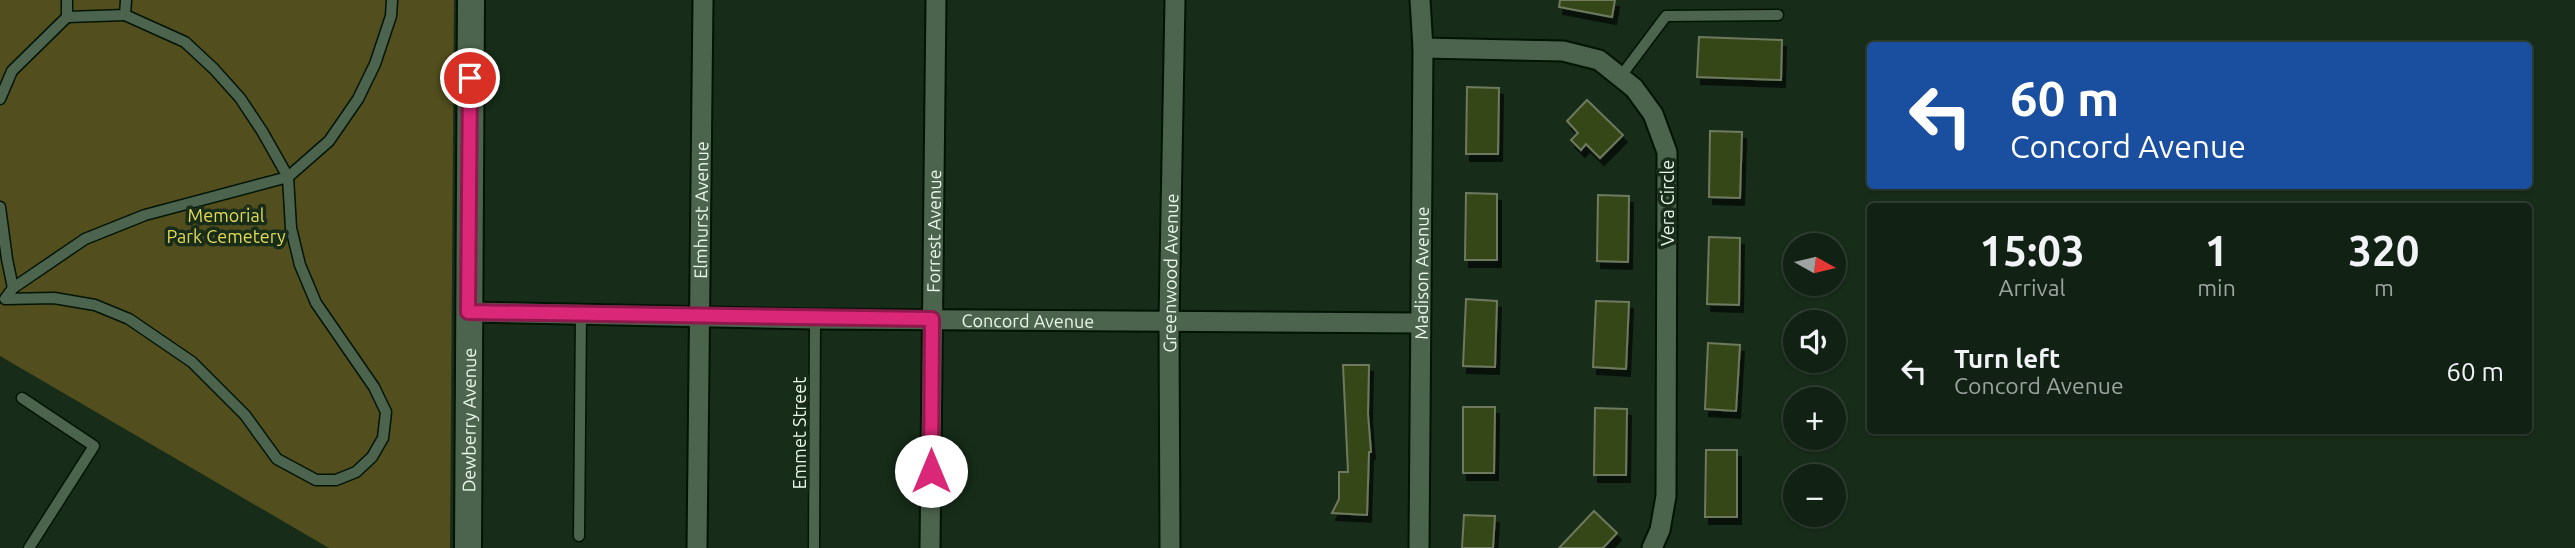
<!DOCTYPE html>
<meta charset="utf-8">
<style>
body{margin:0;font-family:Ubuntu,sans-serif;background:#1a291c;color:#f1f3f6;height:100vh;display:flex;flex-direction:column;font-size:26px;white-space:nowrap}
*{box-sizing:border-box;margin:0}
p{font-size:23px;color:#9ca3a0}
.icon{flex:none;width:38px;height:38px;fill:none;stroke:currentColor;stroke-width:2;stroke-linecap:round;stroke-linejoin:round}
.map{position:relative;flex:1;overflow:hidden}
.drawer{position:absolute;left:1867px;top:203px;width:665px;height:231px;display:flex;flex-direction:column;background:#112113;border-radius:7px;box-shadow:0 2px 5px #0004,0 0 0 2px #303e33}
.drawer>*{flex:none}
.hud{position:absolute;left:1867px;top:42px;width:665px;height:147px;border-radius:7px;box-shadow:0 2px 5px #0004,0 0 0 2px #303e33;background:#1a4fa0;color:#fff;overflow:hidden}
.needle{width:46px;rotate:98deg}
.controls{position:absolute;left:1783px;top:233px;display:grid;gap:14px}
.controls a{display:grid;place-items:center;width:63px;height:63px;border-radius:50%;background:#112113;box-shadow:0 2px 5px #0004,0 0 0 2px #303e33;font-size:35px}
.pin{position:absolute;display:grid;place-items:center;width:60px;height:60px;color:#fff;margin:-30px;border:4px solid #fff;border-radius:50%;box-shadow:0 2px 7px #0007}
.me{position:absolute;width:77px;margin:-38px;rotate:0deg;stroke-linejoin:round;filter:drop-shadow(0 0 5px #0008)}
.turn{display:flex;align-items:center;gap:24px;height:147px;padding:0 28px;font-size:32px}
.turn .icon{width:91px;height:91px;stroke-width:2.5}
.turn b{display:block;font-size:49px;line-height:60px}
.eta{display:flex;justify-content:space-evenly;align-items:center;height:119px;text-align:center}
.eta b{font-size:42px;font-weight:600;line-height:49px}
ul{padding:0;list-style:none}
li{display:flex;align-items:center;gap:21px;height:98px;padding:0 28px}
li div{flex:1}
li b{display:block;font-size:26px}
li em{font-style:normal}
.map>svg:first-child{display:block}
.green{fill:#524e1e}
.building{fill:#354617;stroke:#6e795e;stroke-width:2;filter:url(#shadow)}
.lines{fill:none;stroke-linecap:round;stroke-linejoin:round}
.lane-casing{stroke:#021404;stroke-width:13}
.street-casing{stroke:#021404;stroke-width:23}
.secondary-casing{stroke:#021404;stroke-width:30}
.lane{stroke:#4c634e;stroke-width:10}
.street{stroke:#4c634e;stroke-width:19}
.secondary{stroke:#4c634e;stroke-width:26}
.route-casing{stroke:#8e194d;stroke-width:18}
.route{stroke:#db2777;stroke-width:12}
.labels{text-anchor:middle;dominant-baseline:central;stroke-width:7;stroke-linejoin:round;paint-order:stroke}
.street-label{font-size:18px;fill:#e9f7ea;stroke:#172c19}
.park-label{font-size:18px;fill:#e3d954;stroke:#172c19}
</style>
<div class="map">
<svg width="2575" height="548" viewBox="0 0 2575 548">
<defs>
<filter id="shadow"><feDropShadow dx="4" dy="7" stdDeviation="0" flood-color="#0009"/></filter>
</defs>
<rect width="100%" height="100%" fill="#172c19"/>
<!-- green -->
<polygon class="green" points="0,0 454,0 450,548 329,548 0,356"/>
<!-- building -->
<g class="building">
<polygon points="1560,0 1615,0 1612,17 1559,7"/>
<polygon points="1699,37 1782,40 1781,80 1697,77"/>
<polygon points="1467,87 1499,88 1498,154 1466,154"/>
<polygon points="1587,100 1623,135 1600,158 1586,144 1581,150 1571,140 1578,133 1567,121"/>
<polygon points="1710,131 1742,132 1740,198 1709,197"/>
<polygon points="1466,193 1497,194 1497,260 1465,260"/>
<polygon points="1598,195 1629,196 1628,262 1597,261"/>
<polygon points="1709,237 1740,238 1739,305 1707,304"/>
<polygon points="1466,299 1497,301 1495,367 1463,366"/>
<polygon points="1596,301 1629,302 1626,369 1593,367"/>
<polygon points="1708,343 1740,345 1736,411 1705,409"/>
<polygon points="1343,365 1369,365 1368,414 1371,452 1369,452 1367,515 1332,513 1339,499 1339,472 1348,472"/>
<polygon points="1463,407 1495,407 1494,473 1463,473"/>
<polygon points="1595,408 1627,409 1626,475 1594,475"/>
<polygon points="1706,450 1737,450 1737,517 1705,517"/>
<polygon points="1594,511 1617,533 1603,548 1559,548"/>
<polygon points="1464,515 1495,516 1493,548 1462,548"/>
</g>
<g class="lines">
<!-- lane casing -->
<g class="lane-casing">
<g id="lane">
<polyline points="67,17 125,15 126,0"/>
<polyline points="1621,76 1666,16 1778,15"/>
<polyline points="0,99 12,71 67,17 67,0"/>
<polyline points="0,207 7,259 13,288 85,239 145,215 288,177 329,141 358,99 375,64 391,16 392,0"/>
<polyline points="13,288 5,299 54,298 95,305 129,319 192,362 245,415 277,459 316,480 336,480 356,472 372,457 383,438 386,412 374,387 316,303 300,265 291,228 288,177 262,131 240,98 214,69 185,42 125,15"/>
<polyline points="22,398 94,446 29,548"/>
<polyline points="579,536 581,315"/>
<polyline points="814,548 815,319"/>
</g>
</g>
<!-- street casing -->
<g class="street-casing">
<g id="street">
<polyline points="1423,48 1563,51 1599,60 1634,88 1653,114 1667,152 1666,496 1660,530 1652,548"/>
<path id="s1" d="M468,312L815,319L1419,323"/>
<path id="s2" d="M697,548L703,0"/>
<path id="s3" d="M930,548L936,0"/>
<path id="s4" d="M1170,548L1169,320L1175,0"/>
<path id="s5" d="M1419,548L1423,48L1420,0"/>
</g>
</g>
<!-- secondary casing -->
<g class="secondary-casing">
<g id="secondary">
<path id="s6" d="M468,548L471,0"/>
</g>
</g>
<!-- lane -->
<use href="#lane" class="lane"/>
<!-- street -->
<use href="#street" class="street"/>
<!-- secondary -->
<use href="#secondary" class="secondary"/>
</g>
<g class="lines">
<!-- route casing -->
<g class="route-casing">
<polyline id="route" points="470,78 468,312 932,319 931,471"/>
</g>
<!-- route -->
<use href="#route" class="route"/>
</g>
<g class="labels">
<!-- street labels -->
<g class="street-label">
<text transform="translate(1667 203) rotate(-90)">Vera Circle</text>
<text stroke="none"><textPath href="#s2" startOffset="338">Elmhurst Avenue</textPath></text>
<text stroke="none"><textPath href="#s3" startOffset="317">Forrest Avenue</textPath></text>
<text stroke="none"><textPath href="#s4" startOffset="275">Greenwood Avenue</textPath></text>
<text stroke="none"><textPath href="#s5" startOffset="275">Madison Avenue</textPath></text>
<text stroke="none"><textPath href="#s1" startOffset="560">Concord Avenue</textPath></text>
<text stroke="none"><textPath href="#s6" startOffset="128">Dewberry Avenue</textPath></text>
<text transform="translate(799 433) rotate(-90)">Emmet Street</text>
</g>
<!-- park labels -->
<g class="park-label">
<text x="226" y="215">Memorial<tspan x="226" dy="21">Park Cemetery</tspan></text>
</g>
</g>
</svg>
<div class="controls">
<a><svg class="needle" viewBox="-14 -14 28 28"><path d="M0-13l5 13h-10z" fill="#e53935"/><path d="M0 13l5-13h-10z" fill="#9ca3a0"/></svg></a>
<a><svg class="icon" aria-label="sound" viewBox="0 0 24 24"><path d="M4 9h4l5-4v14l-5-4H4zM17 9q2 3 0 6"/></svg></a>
<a>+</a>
<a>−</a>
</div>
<div class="pin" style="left:470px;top:78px;background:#d93025"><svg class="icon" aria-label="arrive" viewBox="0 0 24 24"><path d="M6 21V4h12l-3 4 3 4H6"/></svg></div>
<svg class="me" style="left:931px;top:471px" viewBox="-20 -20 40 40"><circle r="19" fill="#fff"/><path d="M0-13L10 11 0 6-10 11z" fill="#db2777"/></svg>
<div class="hud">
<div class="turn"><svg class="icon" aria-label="left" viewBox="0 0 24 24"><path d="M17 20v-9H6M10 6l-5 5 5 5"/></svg><div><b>60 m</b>Concord Avenue</div></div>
</div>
<section class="drawer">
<div class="eta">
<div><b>15:03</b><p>Arrival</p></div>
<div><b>1</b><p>min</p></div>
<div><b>320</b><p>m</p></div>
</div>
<ul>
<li><svg class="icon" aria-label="left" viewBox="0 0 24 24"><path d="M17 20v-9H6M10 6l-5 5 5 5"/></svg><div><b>Turn left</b><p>Concord Avenue</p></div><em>60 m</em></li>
</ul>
</section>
</div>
